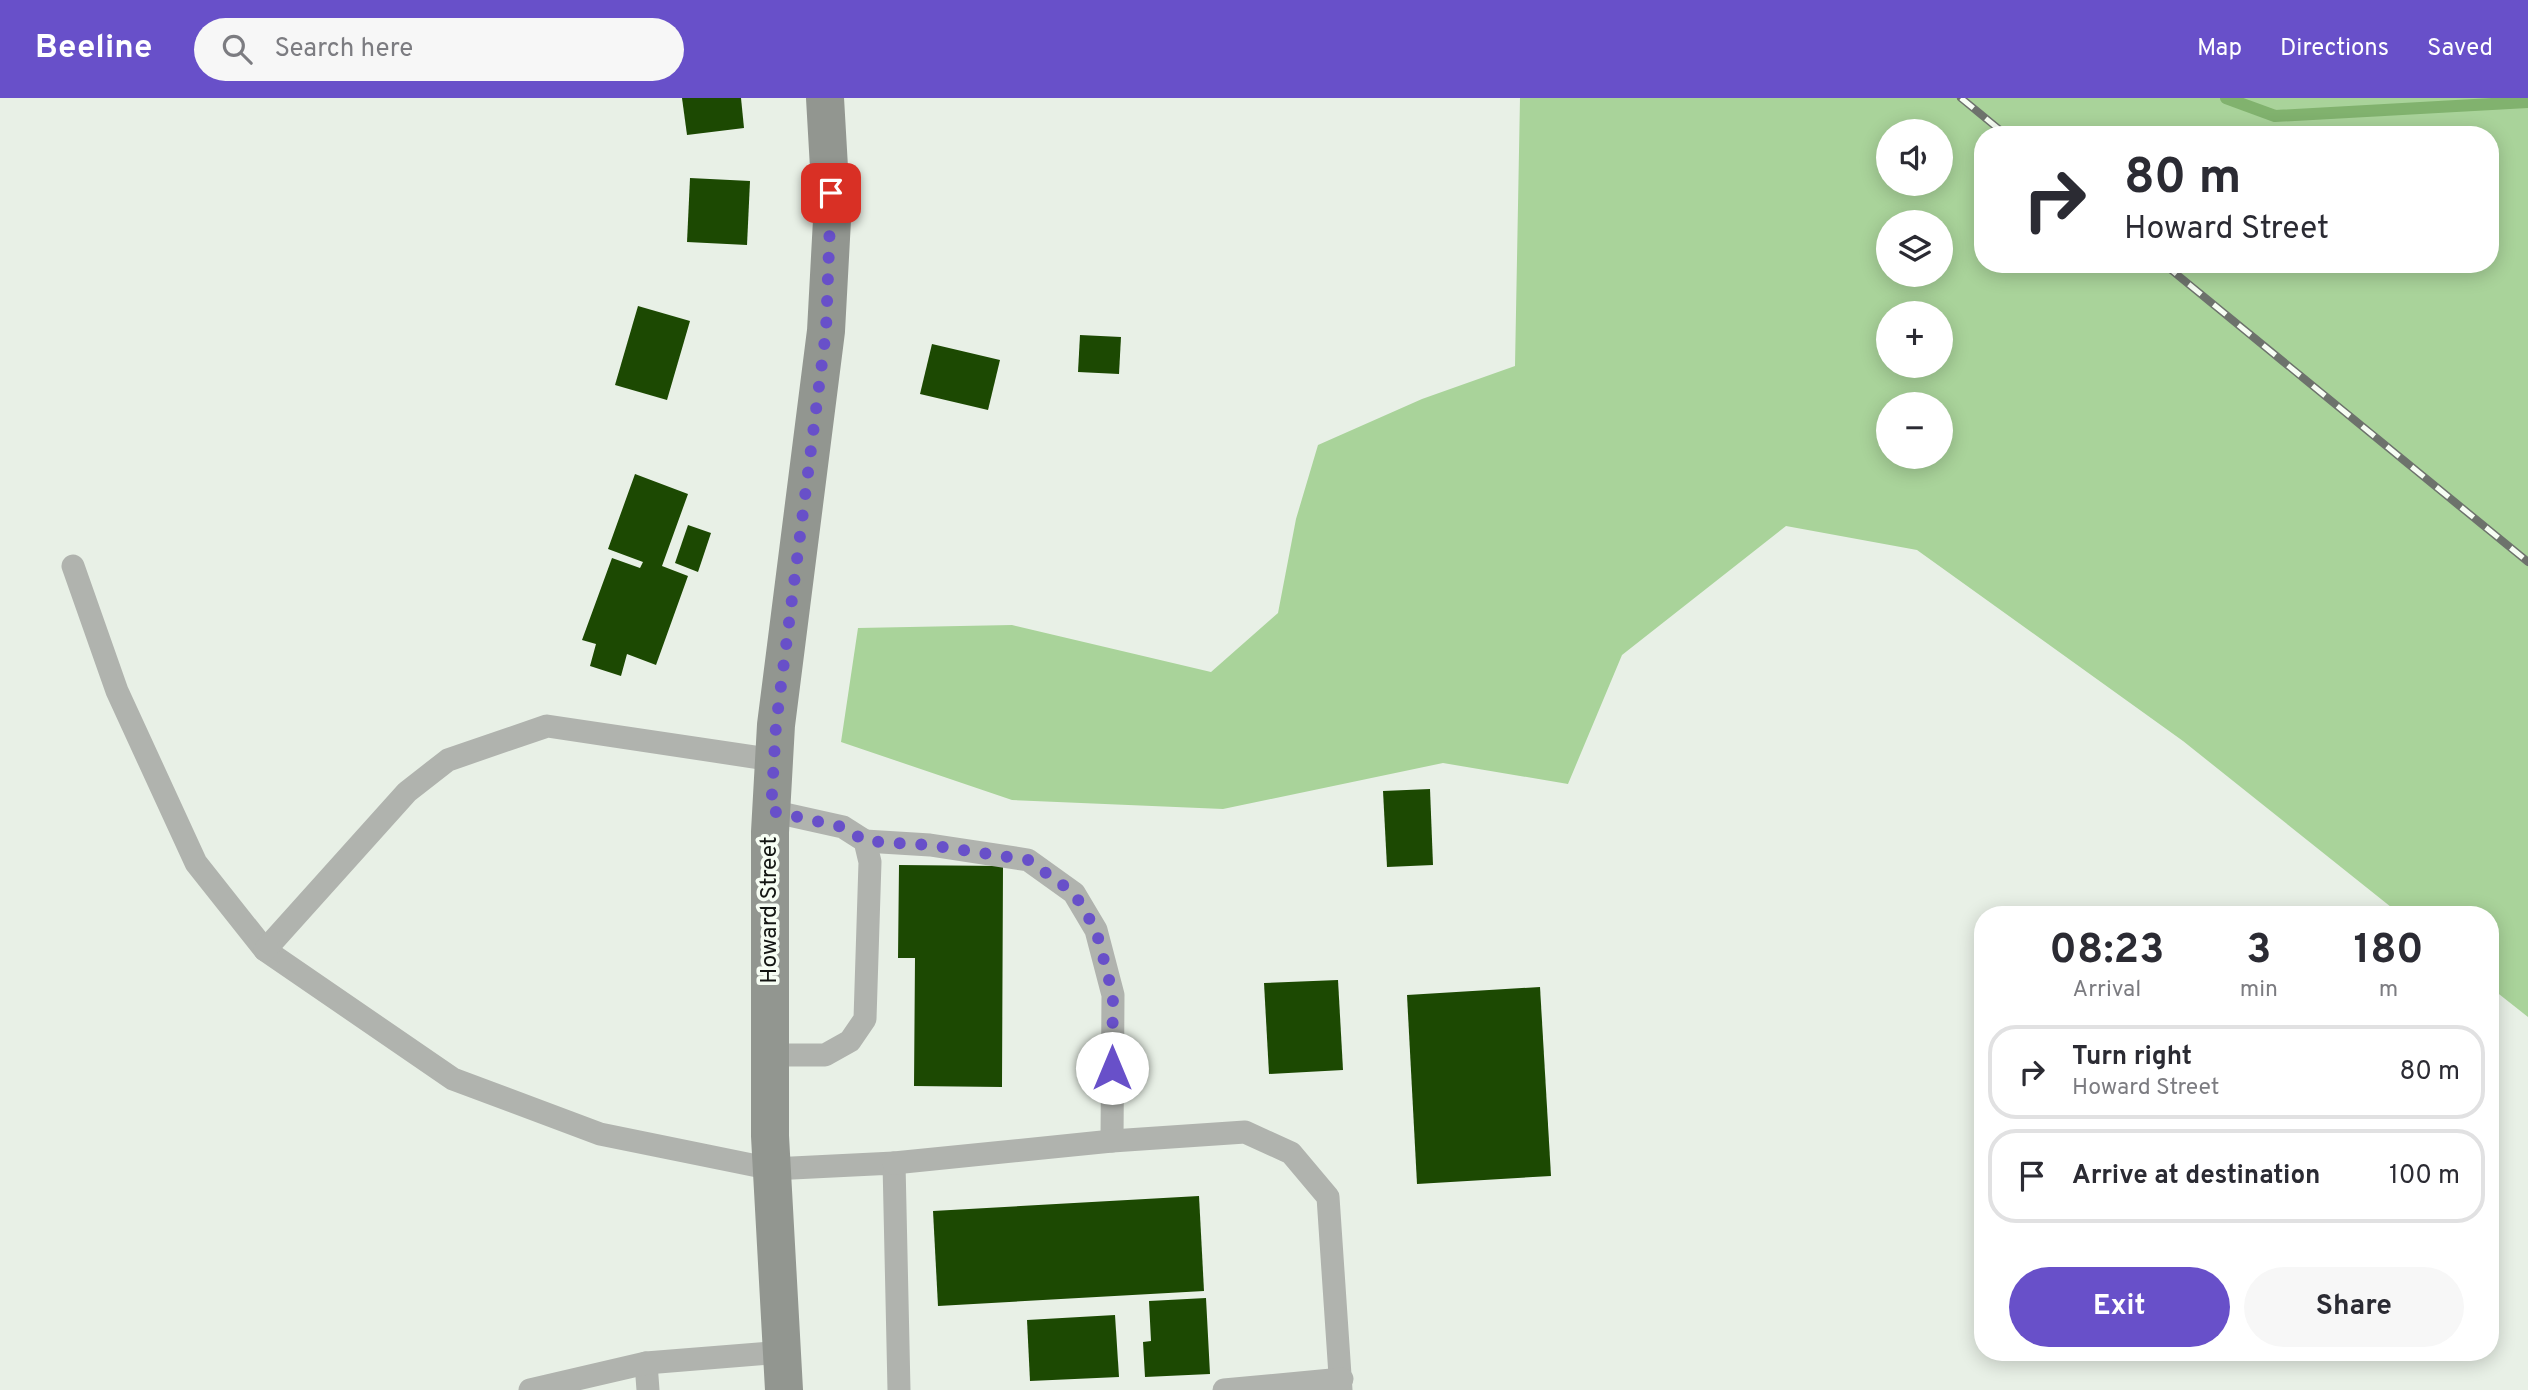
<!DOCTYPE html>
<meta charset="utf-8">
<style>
body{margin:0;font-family:Overpass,sans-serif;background:#f7f7f7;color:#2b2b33;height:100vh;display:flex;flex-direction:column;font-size:26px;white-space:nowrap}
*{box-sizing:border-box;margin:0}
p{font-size:23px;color:#7c7c81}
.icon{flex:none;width:38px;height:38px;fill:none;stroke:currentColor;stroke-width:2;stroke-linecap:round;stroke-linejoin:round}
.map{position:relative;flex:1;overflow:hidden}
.sheet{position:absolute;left:1974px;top:808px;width:525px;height:455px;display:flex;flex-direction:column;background:#fff;border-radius:28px;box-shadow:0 4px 18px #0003}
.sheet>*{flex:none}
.guide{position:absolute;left:1974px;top:28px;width:525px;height:147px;border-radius:28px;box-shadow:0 4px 18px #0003;background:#fff;color:#2b2b33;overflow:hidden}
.controls{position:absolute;left:1876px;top:21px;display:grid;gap:14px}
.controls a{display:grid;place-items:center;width:77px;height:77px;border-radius:50%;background:#fff;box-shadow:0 4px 18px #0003;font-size:35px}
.pin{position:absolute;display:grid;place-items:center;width:60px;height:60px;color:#fff;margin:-30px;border-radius:14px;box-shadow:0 4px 10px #0006}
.me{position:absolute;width:77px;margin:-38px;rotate:0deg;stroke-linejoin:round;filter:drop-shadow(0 0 5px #0008)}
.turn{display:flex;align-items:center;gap:24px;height:147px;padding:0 35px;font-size:32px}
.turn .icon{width:91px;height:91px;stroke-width:2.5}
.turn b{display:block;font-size:49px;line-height:60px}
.eta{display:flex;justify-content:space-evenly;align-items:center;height:119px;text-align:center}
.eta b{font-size:42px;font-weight:700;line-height:49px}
.primary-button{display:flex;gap:14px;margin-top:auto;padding:14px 35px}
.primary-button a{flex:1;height:80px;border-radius:42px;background:#6850c9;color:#fff;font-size:28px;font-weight:700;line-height:80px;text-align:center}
.primary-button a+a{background:#f7f7f7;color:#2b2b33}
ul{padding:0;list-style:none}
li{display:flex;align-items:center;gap:21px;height:94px;margin:0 14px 10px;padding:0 21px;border:4px solid #e1e1e2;border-radius:28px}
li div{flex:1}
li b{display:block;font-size:26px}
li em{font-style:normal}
header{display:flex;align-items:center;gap:42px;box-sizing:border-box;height:98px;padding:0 35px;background:#6850c9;color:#fff}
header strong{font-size:33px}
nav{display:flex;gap:38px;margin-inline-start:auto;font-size:24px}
.search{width:490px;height:63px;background:#f7f7f7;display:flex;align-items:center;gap:18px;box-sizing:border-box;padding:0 24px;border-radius:38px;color:#7c7c81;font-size:26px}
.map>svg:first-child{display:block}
.green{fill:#a9d39a;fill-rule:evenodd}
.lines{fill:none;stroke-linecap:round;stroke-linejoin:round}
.stream{stroke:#81b26e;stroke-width:12}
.building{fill:#1c4902}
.service{stroke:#b0b3ae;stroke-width:23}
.secondary{stroke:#929690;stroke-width:38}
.rail-casing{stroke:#6d726c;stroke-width:8}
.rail{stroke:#f6fdf3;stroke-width:5;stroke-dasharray:16;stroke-linecap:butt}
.route{stroke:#6850c9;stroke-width:12;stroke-dasharray:0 21.6}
.labels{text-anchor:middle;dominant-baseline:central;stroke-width:7;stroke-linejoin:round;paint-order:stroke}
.street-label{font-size:23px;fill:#131512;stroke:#f6fdf3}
</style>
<header>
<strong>Beeline</strong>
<div class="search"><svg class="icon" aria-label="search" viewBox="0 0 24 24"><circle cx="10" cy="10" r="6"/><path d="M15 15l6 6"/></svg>Search here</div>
<nav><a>Map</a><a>Directions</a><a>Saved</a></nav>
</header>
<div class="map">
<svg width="2528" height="1292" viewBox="0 0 2528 1292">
<rect width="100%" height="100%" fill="#e8f0e6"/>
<!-- green -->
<path class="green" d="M1520,0H2528V919L2490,889V817H2401L2183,643L1917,452L1786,428L1622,557L1568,686L1443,665L1223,711L1012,702L841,644L858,530L1012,527L1211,574L1278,515L1296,421L1318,347L1422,301L1515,268ZM1888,33H1941V86H1888ZM1983,37H2490V166H1983ZM1888,124H1941V177H1888ZM1888,215H1941V268H1888ZM1888,306H1941V359H1888Z"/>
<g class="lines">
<!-- stream -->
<polyline class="stream" points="2226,0 2275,18 2528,4"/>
</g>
<!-- building -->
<g class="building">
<polygon points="682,0 741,0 744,30 687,37"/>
<polygon points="690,80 750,83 747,147 687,144"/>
<polygon points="638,208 690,223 667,302 615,287"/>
<polygon points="1080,237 1121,239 1119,276 1078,274"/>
<polygon points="932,246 1000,262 988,312 920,296"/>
<polygon points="635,376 688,396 662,468 688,478 656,567 627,556 621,578 590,568 596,546 582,542 612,460 640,470 643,464 608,451"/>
<polygon points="688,427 711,435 698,474 675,465"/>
<polygon points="1430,691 1433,767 1387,769 1383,693"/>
<polygon points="899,767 1003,768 1002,989 914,988 915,860 898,860"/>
<polygon points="1338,882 1343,972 1269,976 1264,885"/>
<polygon points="1540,889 1551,1078 1417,1086 1407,897"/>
<polygon points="1199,1098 1204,1193 938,1208 933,1113"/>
<polygon points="1206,1200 1210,1276 1145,1279 1143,1244 1151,1243 1149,1203"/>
<polygon points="1115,1217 1119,1279 1030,1283 1027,1222"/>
</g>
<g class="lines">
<!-- service -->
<g class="service">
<polyline points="73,468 117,593 196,765 265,852 453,981 600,1036 772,1071 894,1065 899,1292"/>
<polyline points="865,743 930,747 1028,762 1074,795 1096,832 1113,897 1112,1043"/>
<polyline points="265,852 407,694 448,662 547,628 774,662"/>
<polyline points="771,957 825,957 850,943 865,921 870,764 865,743 843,729 771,713"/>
<polyline points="894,1065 1112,1043 1245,1034 1291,1055 1328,1099 1341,1292"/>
<polyline points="646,1265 648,1292"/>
<polyline points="530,1292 646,1265 783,1254"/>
<polyline points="1224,1292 1342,1281"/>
</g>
<!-- secondary -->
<polyline class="secondary" points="784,1292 770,1038 770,734 776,627 826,233 832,122 825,0"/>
<!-- rail casing -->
<g class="rail-casing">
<g id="rail">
<polyline points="1961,0 2006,37"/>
<polyline points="2164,166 2528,464"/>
</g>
</g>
<!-- rail -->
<use href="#rail" class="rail"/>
</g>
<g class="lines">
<!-- route -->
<polyline class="route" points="831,95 826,233 776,627 771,713 843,729 865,743 930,747 1028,762 1074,795 1096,832 1113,897 1112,970"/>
</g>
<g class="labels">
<!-- street labels -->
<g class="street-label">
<text transform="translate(770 812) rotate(-90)">Howard Street</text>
</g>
</g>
</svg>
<div class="controls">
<a><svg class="icon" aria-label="sound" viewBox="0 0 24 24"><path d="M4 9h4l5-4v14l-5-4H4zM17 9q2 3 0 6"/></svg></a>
<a><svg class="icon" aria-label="layers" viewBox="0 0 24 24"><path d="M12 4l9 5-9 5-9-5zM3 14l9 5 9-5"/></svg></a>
<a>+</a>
<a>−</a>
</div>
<div class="pin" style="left:831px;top:95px;background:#d93025"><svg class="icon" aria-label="arrive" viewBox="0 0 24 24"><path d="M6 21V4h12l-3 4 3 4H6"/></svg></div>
<svg class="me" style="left:1112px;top:970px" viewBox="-20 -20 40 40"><circle r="19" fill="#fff"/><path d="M0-13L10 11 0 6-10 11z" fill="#6850c9"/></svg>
<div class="guide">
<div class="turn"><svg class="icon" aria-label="right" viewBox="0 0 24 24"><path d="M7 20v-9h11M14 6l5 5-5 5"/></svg><div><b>80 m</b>Howard Street</div></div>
</div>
<section class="sheet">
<div class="eta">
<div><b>08:23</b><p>Arrival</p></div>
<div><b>3</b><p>min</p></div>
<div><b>180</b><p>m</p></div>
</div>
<ul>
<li><svg class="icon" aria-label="right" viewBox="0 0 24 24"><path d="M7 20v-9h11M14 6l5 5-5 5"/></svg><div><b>Turn right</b><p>Howard Street</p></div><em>80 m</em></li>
<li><svg class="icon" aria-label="arrive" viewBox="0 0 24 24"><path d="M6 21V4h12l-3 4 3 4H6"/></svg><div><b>Arrive at destination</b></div><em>100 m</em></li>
</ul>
<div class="primary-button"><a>Exit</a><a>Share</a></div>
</section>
</div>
